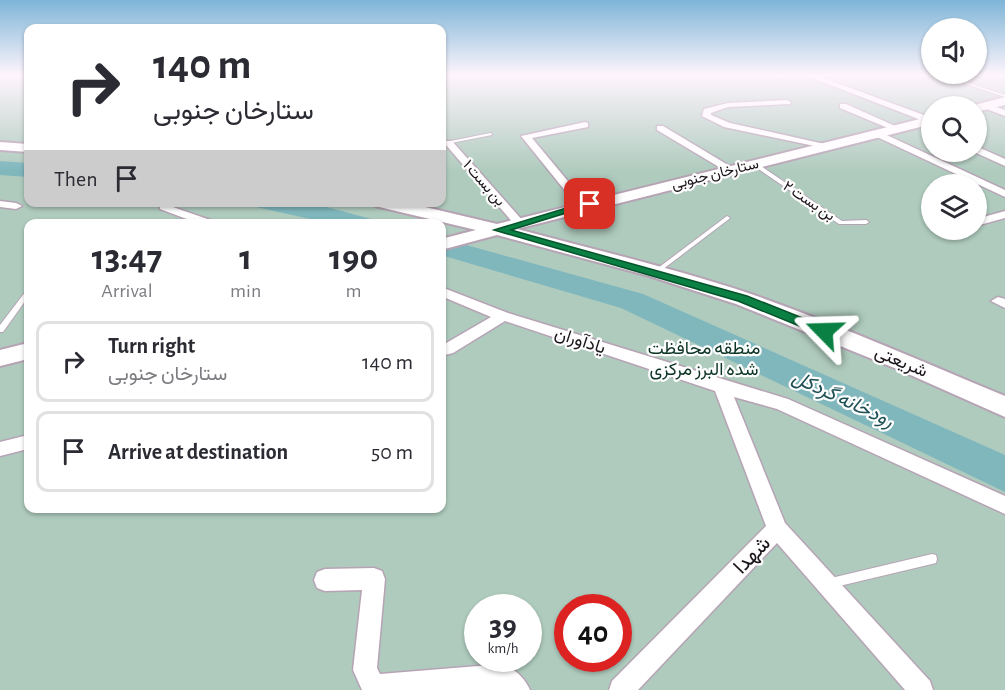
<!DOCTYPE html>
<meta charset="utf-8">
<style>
body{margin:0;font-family:"Alegreya Sans",Vazirmatn,sans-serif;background:#f7f7f7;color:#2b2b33;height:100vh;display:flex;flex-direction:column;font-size:22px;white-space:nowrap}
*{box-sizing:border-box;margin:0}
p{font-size:20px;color:#7c7c81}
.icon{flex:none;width:33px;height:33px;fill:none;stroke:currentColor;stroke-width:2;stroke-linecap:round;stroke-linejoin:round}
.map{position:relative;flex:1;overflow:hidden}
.sheet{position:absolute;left:24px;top:219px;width:422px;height:294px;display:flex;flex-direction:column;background:#fff;border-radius:12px;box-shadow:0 2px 4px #0004}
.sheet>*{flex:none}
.hud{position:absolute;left:24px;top:24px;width:422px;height:183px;border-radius:12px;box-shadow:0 2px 4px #0004;background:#fff;color:#2b2b33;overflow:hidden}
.tools{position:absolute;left:921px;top:18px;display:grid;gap:12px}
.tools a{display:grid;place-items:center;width:66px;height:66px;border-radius:50%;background:#fff;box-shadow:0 2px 4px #0004;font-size:30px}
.speed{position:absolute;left:464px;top:594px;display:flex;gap:12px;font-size:30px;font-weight:700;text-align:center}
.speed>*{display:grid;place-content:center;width:78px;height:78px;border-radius:50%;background:#fff;box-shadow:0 2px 4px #0004;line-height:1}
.speed small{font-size:15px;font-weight:400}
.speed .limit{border:9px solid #d22;background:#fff;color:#111}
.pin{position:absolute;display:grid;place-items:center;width:51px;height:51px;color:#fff;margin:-26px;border-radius:12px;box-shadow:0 3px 9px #0006}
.me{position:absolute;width:66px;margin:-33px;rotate:292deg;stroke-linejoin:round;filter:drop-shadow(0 0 4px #0008)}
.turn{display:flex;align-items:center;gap:21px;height:126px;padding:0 30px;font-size:27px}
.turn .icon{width:78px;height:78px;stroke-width:2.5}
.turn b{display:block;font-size:42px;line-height:51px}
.then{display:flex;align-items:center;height:57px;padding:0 30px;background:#0003;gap:12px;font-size:22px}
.eta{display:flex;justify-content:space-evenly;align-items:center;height:102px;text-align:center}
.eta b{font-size:36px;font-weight:700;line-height:42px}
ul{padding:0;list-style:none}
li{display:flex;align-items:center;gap:18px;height:81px;margin:0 12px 9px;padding:0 18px;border:3px solid #e1e1e2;border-radius:12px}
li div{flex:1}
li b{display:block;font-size:22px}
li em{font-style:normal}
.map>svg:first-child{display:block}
.green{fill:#afcbbe;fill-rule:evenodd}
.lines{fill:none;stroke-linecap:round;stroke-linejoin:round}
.river{fill:#7fb7bd;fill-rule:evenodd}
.lane-casing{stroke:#b6a3b4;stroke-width:2}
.street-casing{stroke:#b6a3b4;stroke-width:3}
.secondary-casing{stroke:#b6a3b4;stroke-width:4}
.lane{fill:#fff;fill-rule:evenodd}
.street{fill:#fff;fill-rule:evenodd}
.secondary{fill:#fff;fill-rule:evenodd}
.route{fill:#0b8043;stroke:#07532c;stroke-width:1.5}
.labels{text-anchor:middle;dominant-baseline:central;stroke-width:4.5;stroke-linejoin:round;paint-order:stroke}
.far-street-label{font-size:15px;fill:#1b141a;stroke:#fdfdfd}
.street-label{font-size:18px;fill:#1b141a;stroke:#fdfdfd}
.park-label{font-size:18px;fill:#0b3424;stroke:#fdfdfd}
.water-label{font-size:20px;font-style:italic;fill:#1e5055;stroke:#fdfdfd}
.near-street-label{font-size:21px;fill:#1b141a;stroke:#fdfdfd}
</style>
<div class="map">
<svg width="1005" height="690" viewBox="0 0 1005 690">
<rect width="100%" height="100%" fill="#fde9fb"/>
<!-- green -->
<path class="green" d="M0,75H28V202H441V75H1005V690H0ZM932,106H976V152H932ZM932,184H976V230H932ZM28,224H441V508H28ZM477,608H528V658H477ZM567,608H618V658H567Z"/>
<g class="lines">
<!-- river -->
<g class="river">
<polygon points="0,161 28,163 28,177 0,175"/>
<polygon points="253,202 308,202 371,219 374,224 333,224 256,207"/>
<polygon points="441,238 643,294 1005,455 1005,492 621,308 441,255"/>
</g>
<!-- lane casing -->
<g class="lane-casing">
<g id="lane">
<polygon points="939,75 943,75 1005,95 1005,97"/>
<polygon points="490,133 492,134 492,135 441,145 441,143"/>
<polygon points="754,164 758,164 842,221 866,220 869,222 866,224 839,224 754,166"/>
<polygon points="727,216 730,218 729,219 658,273 654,273 653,272 654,271"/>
<polygon points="26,291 28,291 28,297 3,332 0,332 0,325"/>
<polygon points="932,554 936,555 937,559 936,563 932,564 831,588 827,587 826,583 827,579 831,578"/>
</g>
</g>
<!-- street casing -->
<g class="street-casing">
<g id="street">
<polygon points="773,75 793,75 776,79 773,79"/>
<polygon points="805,75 815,75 932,118 932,122 926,122"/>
<polygon points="787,100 791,102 790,104 728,107 711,113 711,115 730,123 829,145 829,149 724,127 702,116 704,109 728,103"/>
<polygon points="840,104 846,104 902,129 895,131 840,108"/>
<polygon points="987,104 1005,110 1005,116 984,108 983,106"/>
<polygon points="585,122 588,123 588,127 532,138 587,204 589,206 583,209 579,208 521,136"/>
<polygon points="657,126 663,126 738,171 729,173 657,130"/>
<polygon points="878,131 1005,190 1005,197 875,136 873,134"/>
<polygon points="446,141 452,141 523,221 523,225 515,225 446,145"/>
<polygon points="976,146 1005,159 1005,166 974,152 976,152"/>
<polygon points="0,201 16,203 22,206 16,209 0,207"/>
<polygon points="164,204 216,222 217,224 200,224 160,209 160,205"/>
<polygon points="1005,211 1005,218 976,226 976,219"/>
<polygon points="441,287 508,313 788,399 1005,496 1005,514 777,409 734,397 785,523 930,681 933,690 905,690 777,543 638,690 609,690 612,681 766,526 715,391 505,321 453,353 441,356 441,346 491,317 441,296"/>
<polygon points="998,297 1005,299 1005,308 991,301"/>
<polygon points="28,435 28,449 0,456 0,442"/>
<path d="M374,568L382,571L385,579L377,668L380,674L503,664C515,669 525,678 530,690H362L353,670L362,590L325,591L317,588L314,580L317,572L325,569Z"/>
</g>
</g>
<!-- secondary casing -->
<g class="secondary-casing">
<g id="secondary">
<polygon points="1005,97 1005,105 976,112 976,106 971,106"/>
<path d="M932,116V124L517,229C595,250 674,268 751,294C837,324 921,361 1005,396V417L897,369L736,304L649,276L497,235L441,250V239L476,230L375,206L373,202H404L497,224Z"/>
<polygon points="0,142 28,144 28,152 0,150"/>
<polygon points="28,343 28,359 0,366 0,350"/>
</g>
</g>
<!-- lane -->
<use href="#lane" class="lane"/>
<!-- street -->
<use href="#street" class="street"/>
<!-- secondary -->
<use href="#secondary" class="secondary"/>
</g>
<!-- sky -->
<linearGradient id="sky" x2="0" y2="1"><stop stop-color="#7eb5d7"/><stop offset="0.44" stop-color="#fef5fd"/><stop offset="1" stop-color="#fef5fd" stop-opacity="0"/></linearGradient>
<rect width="1005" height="171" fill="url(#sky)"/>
<!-- route -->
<polygon class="route" points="586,202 595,204 511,230 747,296 828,328 830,331 828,334 819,334 738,301 494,230"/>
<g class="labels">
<!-- far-street labels -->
<g class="far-street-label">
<text transform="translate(715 174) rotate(-14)">ستارخان جنوبی</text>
<text transform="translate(484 183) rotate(49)">بن بست ۱</text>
<text transform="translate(809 201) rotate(34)">بن بست ۲</text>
</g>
<!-- street labels -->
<g class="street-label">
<text transform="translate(580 341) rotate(18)">یادآوران</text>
<text transform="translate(901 362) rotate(23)">شریعتی</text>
</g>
<!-- park labels -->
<g class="park-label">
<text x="704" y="349">منطقه محافظت<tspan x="704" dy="21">شده البرز مرکزی</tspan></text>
</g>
<!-- water labels -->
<g class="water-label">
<text transform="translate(843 399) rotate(25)">رودخانه گردکل</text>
</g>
<!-- near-street labels -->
<g class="near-street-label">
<text transform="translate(752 555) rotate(-46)">شهدا</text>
</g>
</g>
</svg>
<div class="tools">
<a><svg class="icon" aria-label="sound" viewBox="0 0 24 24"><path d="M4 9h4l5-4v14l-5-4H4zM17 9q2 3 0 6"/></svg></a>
<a><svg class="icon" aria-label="search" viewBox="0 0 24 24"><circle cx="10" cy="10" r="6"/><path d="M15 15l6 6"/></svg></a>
<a><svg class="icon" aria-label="layers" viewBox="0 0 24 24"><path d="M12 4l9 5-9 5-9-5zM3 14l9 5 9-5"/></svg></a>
</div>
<div class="speed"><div>39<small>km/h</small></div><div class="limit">40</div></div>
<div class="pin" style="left:590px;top:204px;background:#d93025"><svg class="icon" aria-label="arrive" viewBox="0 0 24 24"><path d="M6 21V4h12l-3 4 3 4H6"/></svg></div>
<svg class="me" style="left:824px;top:331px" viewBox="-20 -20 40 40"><path d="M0-17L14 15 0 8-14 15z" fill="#0b8043" stroke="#fff" stroke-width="4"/></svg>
<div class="hud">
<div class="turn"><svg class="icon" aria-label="right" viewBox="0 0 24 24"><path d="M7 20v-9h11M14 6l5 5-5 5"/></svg><div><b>140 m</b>ستارخان جنوبی</div></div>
<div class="then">Then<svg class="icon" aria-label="arrive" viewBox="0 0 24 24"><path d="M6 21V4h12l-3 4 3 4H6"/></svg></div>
</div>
<section class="sheet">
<div class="eta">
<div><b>13:47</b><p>Arrival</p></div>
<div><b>1</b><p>min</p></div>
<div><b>190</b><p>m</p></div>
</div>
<ul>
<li><svg class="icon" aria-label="right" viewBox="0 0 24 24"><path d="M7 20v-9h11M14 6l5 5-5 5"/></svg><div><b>Turn right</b><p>ستارخان جنوبی</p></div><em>140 m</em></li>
<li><svg class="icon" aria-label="arrive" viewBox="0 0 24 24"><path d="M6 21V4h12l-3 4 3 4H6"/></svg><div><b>Arrive at destination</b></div><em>50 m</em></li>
</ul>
</section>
</div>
